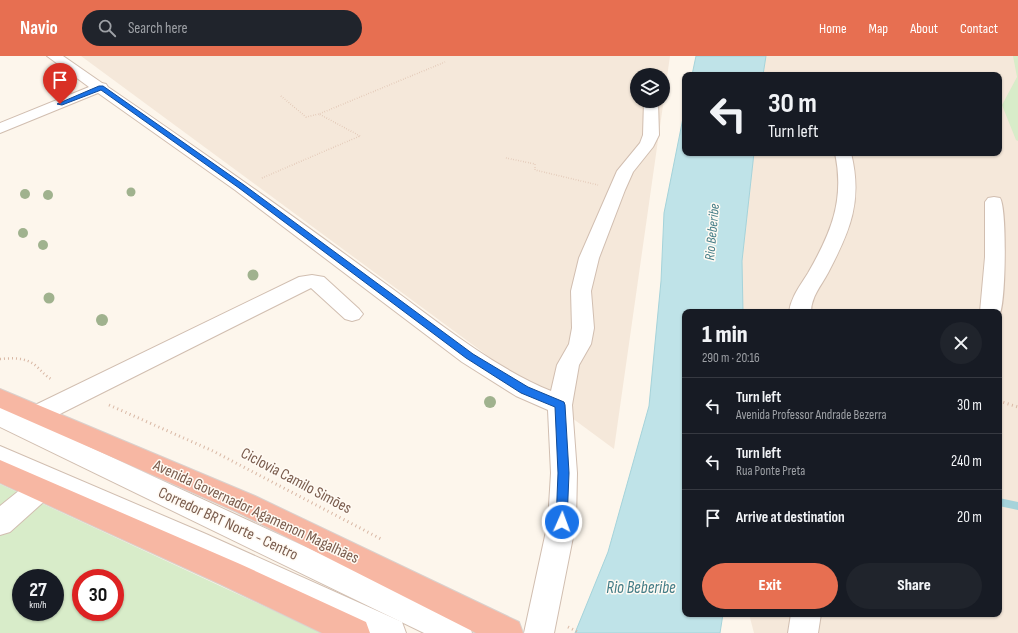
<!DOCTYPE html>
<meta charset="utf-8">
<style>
body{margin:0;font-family:"Sofia Sans Condensed",sans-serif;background:#20242c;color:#f1f3f6;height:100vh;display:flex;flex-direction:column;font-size:15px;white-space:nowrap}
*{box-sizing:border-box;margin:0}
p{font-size:13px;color:#9ea1a6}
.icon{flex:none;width:22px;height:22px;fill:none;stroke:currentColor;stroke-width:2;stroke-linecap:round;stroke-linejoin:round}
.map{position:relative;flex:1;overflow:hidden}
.sheet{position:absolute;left:682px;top:253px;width:320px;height:308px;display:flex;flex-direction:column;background:#171b24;border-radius:8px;box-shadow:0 1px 3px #0004}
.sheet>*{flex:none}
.banner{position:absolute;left:682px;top:16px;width:320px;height:84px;border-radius:8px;box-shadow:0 1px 3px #0004;background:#171b24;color:#f1f3f6;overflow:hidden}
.buttons{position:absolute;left:630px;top:12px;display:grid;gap:8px}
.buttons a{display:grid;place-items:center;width:40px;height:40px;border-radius:50%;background:#171b24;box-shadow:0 1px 3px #0004;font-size:20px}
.speed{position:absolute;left:12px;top:513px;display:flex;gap:8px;font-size:20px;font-weight:700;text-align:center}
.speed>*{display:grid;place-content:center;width:52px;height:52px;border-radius:50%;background:#171b24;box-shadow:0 1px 3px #0004;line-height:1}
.speed small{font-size:10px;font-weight:400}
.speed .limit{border:6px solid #d22;background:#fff;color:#111}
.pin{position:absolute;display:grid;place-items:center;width:34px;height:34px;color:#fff;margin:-41px -17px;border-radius:50% 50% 50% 0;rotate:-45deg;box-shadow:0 0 4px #0007}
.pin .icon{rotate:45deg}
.me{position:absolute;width:44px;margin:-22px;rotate:2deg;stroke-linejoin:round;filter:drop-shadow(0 0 3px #0008)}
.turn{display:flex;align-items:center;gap:14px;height:84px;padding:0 20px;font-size:18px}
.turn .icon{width:52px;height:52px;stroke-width:2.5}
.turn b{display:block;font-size:28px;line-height:34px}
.round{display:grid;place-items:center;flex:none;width:42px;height:42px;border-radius:21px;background:#20242c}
.overview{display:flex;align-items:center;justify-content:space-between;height:68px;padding:0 20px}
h1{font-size:24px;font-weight:800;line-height:30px}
.primary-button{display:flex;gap:8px;margin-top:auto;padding:8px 20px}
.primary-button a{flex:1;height:46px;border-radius:24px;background:#e76f51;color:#fff;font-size:16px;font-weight:800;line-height:46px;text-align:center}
.primary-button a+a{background:#20242c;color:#f1f3f6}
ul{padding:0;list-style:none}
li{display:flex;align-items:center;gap:12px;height:56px;padding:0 20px;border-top:1px solid #363941}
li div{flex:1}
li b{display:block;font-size:15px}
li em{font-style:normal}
header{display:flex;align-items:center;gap:24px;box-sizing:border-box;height:56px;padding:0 20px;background:#e76f51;color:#fff}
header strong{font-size:19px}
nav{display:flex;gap:22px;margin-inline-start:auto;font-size:14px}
.search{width:280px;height:36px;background:#20242c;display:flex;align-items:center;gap:10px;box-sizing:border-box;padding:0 14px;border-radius:22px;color:#9ea1a6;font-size:15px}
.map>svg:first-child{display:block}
.residential{fill:#f5e8da;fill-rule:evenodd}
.green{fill:#d8ecc9;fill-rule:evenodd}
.water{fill:#bfe3e8;stroke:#a5d3da}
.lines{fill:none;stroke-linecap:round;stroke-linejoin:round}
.stream{fill:#a5d3da;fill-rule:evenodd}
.minor-casing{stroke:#d1beb0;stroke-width:2}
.highway-casing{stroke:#dad1cd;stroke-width:2}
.path-far2{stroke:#d9b8a5;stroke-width:1.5;stroke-dasharray:0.5 2;stroke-linecap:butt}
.path-far1{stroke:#d9b8a5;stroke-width:2.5;stroke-dasharray:1 3;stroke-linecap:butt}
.path{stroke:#d9b8a5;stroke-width:3;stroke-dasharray:1 3.5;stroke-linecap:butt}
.minor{fill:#fff;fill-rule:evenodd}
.highway{fill:#f7b7a3;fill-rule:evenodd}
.tree{fill:#a0b28e}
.route{fill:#1a73e8;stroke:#114b97}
.labels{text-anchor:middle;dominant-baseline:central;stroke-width:3;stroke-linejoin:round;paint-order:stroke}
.water-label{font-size:14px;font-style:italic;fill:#437c86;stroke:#fffaf3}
.near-street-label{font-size:16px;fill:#7a5c4d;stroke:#fffaf3}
.near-water-label{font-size:17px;font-style:italic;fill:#437c86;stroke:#fffaf3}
</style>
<header>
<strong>Navio</strong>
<div class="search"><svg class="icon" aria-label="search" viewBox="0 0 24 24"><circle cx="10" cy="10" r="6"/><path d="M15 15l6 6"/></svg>Search here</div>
<nav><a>Home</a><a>Map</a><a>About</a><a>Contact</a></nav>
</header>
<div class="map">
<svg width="1018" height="577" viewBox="0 0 1018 577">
<rect width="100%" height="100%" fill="#fdf6ec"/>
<!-- residential -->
<g class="residential">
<path d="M81,0H670L614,393ZM637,19H663V45H637Z"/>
<polygon points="722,0 1018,0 1018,577 754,577 749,558 999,558 999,256 706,256 716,97 999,97 999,19 721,19"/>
</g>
<!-- green -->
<g class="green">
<polygon points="1013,0 1018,0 1018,85 1016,84 1002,49 1017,21"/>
<path d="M0,428L322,577H0ZM21,522H55V556H21ZM81,522H115V556H81Z"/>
</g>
<!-- water -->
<g class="water">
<polygon points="696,0 766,0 763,19 692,19"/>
<polygon points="685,52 685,97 754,97 742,205 743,256 685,256 685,558 723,558 720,577 575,577 608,496 649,350 661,225 664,157"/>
</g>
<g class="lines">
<!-- stream -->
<polygon class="stream" points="999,442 1018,446 1018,454 999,450"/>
<!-- minor casing -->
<g class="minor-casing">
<g id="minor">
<path d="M47,0H63L102,27L106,28L108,31C197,92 285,154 372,218C427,257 489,310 551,335L557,309L569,288L572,272L571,235L579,202L617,115L640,87L643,79L644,45H658L659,79L653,91L633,116L625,134L599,202L591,235L594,272L591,288L579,309L572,349L577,417L576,466L554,577H524L548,466L551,417L548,354L516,340L462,306L235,134L98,37L0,77V67L89,31Z"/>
<path d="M835,97H851C863,145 850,175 828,217C821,230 811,241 811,256H789C791,241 800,230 808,217C831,177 845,144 835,97Z"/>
<path d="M994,141L1000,142C1007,152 1006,249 999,260V256H980L985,201V146L988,142Z"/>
<polygon points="312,219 324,221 359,253 363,258 359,263 352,265 345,263 311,232 40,368 468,566 472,577 424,577 0,371 0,351 28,362 26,359 29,352 299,221"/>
<polygon points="0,390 206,478 402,566 406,577 358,577 186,496 52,435 49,441 10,476 0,479 0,450 31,425 0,411"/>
<polygon points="791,558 821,558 818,577 788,577"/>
</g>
</g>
<!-- highway casing -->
<g class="highway-casing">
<g id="highway">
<polygon points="0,333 255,440 519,566 523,577 476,577 237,456 0,352"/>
<polygon points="0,404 240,508 366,566 370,577 322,577 220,528 0,427"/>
</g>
</g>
<!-- path-far2 -->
<g class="path-far2">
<polyline points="281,40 306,61 319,58"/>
<polyline points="360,80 319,58 445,6"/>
<polyline points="506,102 535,108 535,114 598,129"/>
<polyline points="262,122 360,80"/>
</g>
<!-- path-far1 -->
<path class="path-far1" d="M0,303C12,302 26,301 36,310C42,315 46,321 53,324"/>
<!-- path -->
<g class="path">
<polyline points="999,345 1018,351"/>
<polyline points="109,349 213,395 381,483"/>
<polyline points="568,571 580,577"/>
</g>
<!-- minor -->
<use href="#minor" class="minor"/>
<!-- highway -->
<use href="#highway" class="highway"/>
</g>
<!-- trees -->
<g class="tree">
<circle cx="131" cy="136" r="4.5"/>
<circle cx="25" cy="138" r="5"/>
<circle cx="48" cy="139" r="5"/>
<circle cx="23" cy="177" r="5"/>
<circle cx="43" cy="189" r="5"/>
<circle cx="253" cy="219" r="5.5"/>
<circle cx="49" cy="242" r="5.5"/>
<circle cx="102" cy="264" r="6"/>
<circle cx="490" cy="346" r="6"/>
</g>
<!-- route -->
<polygon class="route" points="99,30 103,30 244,129 473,298 528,331 564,346 565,349 569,417 567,466 566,469 562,471 558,469 556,466 558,417 555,351 521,337 466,302 239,132 101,34 62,49 57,48"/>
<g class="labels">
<!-- water labels -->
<g class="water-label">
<text transform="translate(712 176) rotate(-85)">Rio Beberibe</text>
</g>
<!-- near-street labels -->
<g class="near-street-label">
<text transform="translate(296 425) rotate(28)">Ciclovia Camilo Simões</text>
<text transform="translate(256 456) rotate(25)">Avenida Governador Agamenon Magalhães</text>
<text transform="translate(228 468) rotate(25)">Corredor BRT Norte - Centro</text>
</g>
<!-- near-water labels -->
<g class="near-water-label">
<text x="641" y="532">Rio Beberibe</text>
</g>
</g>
</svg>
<div class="buttons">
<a><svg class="icon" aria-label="layers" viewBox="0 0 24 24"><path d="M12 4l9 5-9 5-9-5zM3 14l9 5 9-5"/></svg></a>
</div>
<div class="speed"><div>27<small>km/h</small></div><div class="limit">30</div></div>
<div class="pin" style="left:60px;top:48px;background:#d93025"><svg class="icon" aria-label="arrive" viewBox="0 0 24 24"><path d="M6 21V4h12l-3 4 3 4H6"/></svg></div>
<svg class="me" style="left:562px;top:466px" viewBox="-20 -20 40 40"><circle r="17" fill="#1a73e8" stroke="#fff" stroke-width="3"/><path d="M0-11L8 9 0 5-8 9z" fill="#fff"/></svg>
<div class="banner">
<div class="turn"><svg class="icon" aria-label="left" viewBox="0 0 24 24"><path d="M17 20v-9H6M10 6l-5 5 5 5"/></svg><div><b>30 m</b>Turn left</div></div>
</div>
<section class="sheet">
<div class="overview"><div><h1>1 min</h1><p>290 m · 20:16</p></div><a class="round"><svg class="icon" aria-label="close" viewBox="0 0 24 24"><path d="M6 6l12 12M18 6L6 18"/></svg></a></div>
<ul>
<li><svg class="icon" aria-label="left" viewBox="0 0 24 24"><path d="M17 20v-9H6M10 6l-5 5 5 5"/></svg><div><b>Turn left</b><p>Avenida Professor Andrade Bezerra</p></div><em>30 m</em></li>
<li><svg class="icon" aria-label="left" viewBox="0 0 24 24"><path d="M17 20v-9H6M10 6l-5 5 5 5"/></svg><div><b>Turn left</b><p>Rua Ponte Preta</p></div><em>240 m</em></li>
<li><svg class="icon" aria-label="arrive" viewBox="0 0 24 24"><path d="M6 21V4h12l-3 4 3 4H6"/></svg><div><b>Arrive at destination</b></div><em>20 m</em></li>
</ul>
<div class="primary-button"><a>Exit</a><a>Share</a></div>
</section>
</div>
